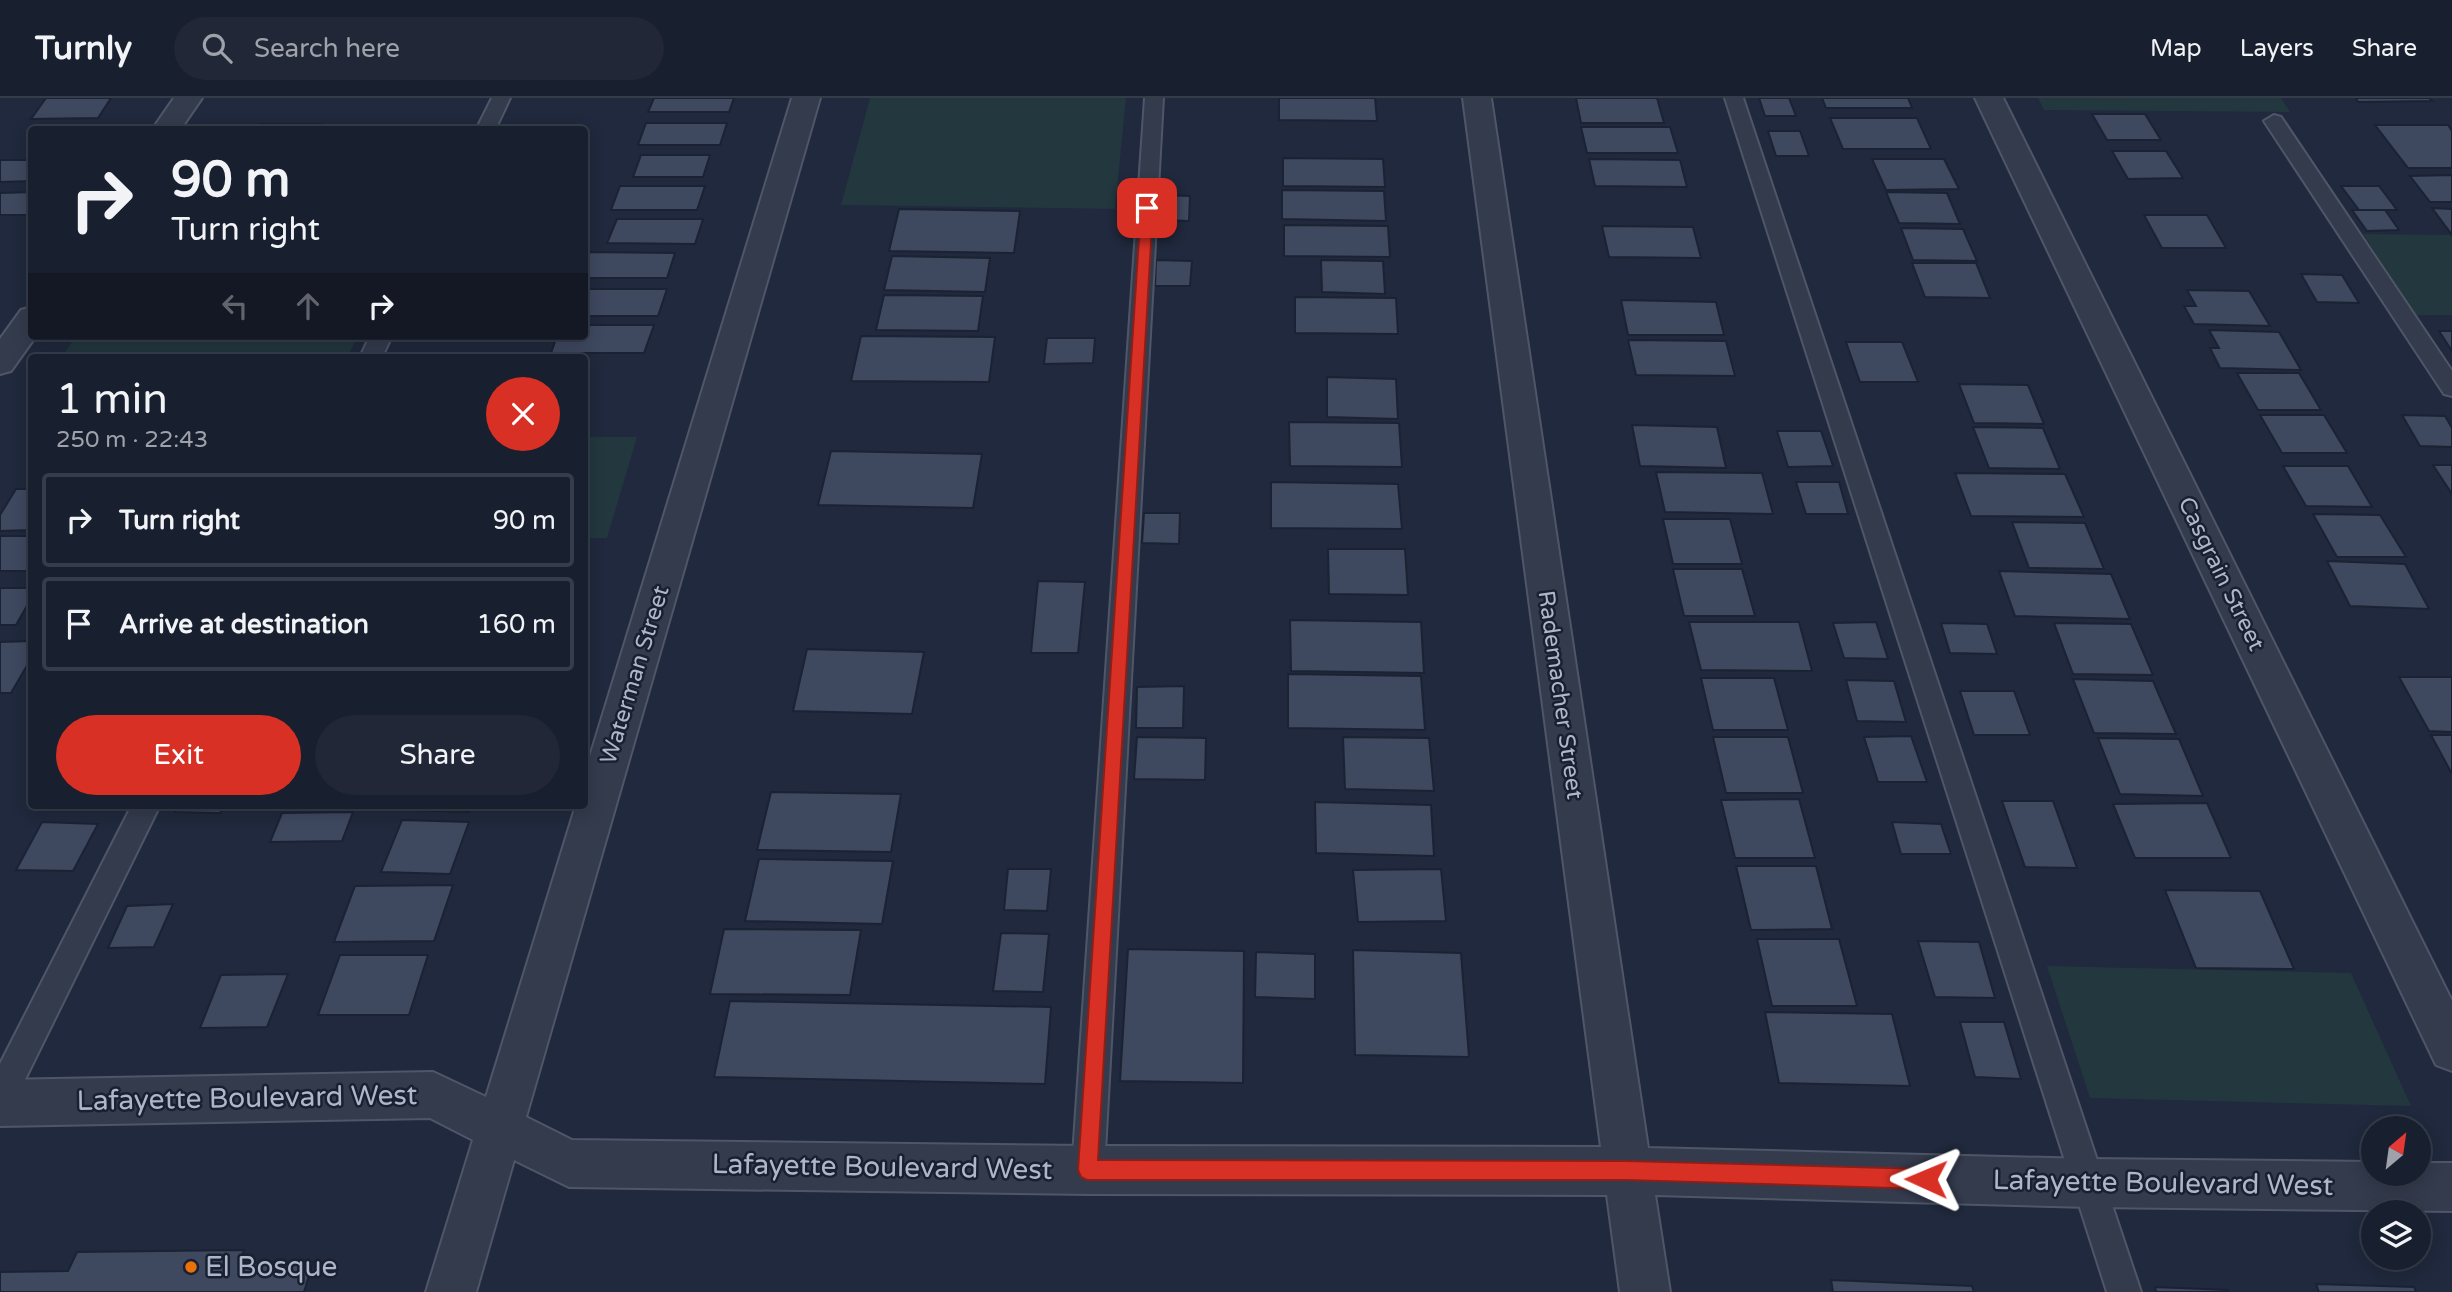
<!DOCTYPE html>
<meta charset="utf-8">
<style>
body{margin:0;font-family:"Varela Round",sans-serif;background:#212736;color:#f1f3f6;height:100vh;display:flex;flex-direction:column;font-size:26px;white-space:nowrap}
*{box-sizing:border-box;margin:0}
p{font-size:23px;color:#9fa2aa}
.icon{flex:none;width:38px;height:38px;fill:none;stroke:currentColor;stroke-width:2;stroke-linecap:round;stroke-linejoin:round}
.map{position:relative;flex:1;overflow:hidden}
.panel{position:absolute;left:28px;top:256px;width:560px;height:455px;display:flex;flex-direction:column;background:#181f2e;border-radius:7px;box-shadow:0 4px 18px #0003,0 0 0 2px #363d4a}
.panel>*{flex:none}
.top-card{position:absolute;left:28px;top:28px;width:560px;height:214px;border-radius:7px;box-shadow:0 4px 18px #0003,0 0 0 2px #363d4a;background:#181f2e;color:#f1f3f6;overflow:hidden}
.needle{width:46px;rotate:29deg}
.fabs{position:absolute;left:2361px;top:1018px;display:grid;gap:14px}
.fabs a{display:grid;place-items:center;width:70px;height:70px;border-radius:50%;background:#181f2e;box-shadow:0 4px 18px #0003,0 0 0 2px #363d4a;font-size:35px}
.pin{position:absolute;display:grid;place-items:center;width:60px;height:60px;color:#fff;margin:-30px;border-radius:14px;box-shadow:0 4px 10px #0006}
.me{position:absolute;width:77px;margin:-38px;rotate:271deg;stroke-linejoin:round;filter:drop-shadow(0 0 5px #0008)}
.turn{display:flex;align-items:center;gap:24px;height:147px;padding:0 28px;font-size:32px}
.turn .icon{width:91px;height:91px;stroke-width:2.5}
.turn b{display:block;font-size:49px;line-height:60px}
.lanes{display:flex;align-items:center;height:66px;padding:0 28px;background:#0003;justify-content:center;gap:35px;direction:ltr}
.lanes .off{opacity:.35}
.round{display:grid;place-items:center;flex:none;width:74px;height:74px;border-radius:37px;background:#212736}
.head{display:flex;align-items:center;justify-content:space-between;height:119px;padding:0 28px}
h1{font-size:42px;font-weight:600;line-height:52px}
.primary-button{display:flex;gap:14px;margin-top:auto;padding:14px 28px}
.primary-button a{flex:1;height:80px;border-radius:42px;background:#d93025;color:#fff;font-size:28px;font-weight:600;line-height:80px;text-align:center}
.primary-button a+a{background:#212736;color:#f1f3f6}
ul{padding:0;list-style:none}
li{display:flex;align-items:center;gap:21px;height:94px;margin:0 14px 10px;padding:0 14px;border:4px solid #363d4a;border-radius:7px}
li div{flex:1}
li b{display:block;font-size:26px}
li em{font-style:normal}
header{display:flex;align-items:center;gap:42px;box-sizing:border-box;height:98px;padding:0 35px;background:#181f2e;border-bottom:2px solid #363d4a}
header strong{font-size:33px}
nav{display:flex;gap:38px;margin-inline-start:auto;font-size:24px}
.search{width:490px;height:63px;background:#212736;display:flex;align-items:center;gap:18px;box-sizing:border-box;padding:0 24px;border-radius:38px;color:#9fa2aa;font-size:26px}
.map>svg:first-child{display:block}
.green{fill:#22373e}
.building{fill:#3e485f;stroke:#1b2233;stroke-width:2}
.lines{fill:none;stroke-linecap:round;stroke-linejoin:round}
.service-casing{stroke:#4f5668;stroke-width:4}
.minor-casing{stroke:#4f5668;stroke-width:4}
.service{fill:#343b4d;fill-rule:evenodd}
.minor{fill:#343b4d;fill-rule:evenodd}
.route{fill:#d93025;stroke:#8d1f18;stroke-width:2}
.food-dot{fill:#e8710a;stroke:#192031;stroke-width:2.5}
.labels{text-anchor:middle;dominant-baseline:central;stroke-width:5;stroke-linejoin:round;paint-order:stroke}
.street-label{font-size:23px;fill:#afb6c9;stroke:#192031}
.near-street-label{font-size:28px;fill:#afb6c9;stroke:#192031}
.near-poi-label{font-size:28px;fill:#afb6c9;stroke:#192031;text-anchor:start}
</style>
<header>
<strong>Turnly</strong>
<div class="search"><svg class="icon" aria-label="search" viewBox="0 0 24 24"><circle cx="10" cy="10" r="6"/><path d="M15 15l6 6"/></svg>Search here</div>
<nav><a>Map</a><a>Layers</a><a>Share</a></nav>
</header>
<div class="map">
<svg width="2452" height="1194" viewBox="0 0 2452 1194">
<rect width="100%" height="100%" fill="#20293d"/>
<!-- green -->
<g class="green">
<polygon points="870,0 1126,0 1115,111 841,107"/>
<polygon points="2038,0 2281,0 2290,14 2044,12"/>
<polygon points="2363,136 2452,137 2452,217 2416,217"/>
<polygon points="76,238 358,238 347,259 62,259"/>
<polygon points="584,339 637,339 607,440 585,440"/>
<polygon points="2047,868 2351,875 2411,1008 2090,1000"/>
</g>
<!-- building -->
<g class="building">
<polygon points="46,0 111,0 98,20 31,21"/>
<polygon points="654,0 734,0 729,14 648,14"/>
<polygon points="1279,0 1375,0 1377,23 1279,22"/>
<polygon points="1576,0 1657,0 1664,25 1581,25"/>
<polygon points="1759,0 1789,0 1796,18 1765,18"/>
<polygon points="1822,0 1908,0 1912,10 1826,10"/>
<polygon points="2356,0 2429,0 2432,3 2358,4"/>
<polygon points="2092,16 2145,16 2161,42 2107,42"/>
<polygon points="1830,20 1917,20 1931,51 1843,51"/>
<polygon points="646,25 727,25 720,47 638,47"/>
<polygon points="259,26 322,26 319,32 255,32"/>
<polygon points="2375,27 2448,27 2452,33 2452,70 2408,70"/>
<polygon points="1581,29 1670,29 1678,55 1587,55"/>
<polygon points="1768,33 1800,33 1809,58 1776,58"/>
<polygon points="2112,53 2166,53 2183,80 2128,81"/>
<polygon points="641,57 710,57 703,79 633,79"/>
<polygon points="1283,60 1383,61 1385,89 1283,88"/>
<polygon points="1589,61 1680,62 1687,89 1595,88"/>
<polygon points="1872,61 1944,61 1959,91 1886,92"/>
<polygon points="0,62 32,62 32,83 0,84"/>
<polygon points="2452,77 2452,104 2430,104 2410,78"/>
<polygon points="620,88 705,88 697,112 611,112"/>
<polygon points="2341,88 2379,88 2397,112 2359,112"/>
<polygon points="1282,92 1384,93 1386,123 1282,121"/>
<polygon points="32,94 32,108 26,117 0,117 0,95"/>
<polygon points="1886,94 1947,95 1960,126 1899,125"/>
<polygon points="1163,97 1190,98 1189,123 1161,122"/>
<polygon points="2432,110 2452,111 2452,137"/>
<polygon points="899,111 1020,113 1014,155 889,153"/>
<polygon points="2352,112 2385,112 2399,132 2367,133"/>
<polygon points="2144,117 2207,117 2226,150 2162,150"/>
<polygon points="617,121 703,121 695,146 607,145"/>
<polygon points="1284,127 1388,128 1390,159 1284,158"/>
<polygon points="1602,128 1693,129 1701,160 1609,159"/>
<polygon points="1901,130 1963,131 1977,163 1913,162"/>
<polygon points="587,154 675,155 667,180 584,180"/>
<polygon points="892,158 990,160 985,194 884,192"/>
<polygon points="1156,162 1192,163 1190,188 1155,188"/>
<polygon points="1321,162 1383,163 1385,196 1322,194"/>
<polygon points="1912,165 1976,165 1990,200 1925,199"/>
<polygon points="2301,176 2342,177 2359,205 2317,204"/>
<polygon points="584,191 667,191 658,218 584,218"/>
<polygon points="2187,192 2249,193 2270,228 2194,226 2184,208 2196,208"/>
<polygon points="884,197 983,198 978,233 876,232"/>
<polygon points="1295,199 1396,200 1398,236 1295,235"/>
<polygon points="1621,202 1716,204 1724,237 1628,237"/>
<polygon points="584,227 654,227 644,255 551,255 557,238 584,238"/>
<polygon points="2209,232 2279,234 2301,272 2220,270 2210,250 2219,250"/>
<polygon points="2439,233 2452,233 2452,253"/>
<polygon points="861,238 995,239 989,284 851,283"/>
<polygon points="1047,240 1095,240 1093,265 1044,266"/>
<polygon points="1628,242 1726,243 1735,278 1636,277"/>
<polygon points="1846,244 1902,244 1918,284 1860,284"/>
<polygon points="2237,275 2299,275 2321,312 2258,312"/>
<polygon points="1327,279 1396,281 1398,321 1327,319"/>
<polygon points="1959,286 2028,287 2044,326 1974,325"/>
<polygon points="2260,317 2324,317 2347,355 2282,355"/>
<polygon points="2402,317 2445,318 2452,330 2452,349 2420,348"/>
<polygon points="1289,324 1399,325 1402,369 1290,368"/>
<polygon points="1632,327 1717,329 1726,370 1640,368"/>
<polygon points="1973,329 2043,330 2060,371 1989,370"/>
<polygon points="1777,333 1821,333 1833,368 1788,369"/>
<polygon points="831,353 982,356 973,410 818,407"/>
<polygon points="2433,367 2452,367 2452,396"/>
<polygon points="2283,368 2348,368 2372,409 2306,408"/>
<polygon points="1656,374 1762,375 1773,416 1665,414"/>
<polygon points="1955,375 2065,376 2084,419 1971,418"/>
<polygon points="1271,384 1398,386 1402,431 1271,430"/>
<polygon points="1796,384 1839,384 1848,416 1806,416"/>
<polygon points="16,391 32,391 32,432 0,433 0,417"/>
<polygon points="1144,415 1180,415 1179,446 1142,445"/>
<polygon points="2313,416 2380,417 2406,459 2337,459"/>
<polygon points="1663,421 1730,421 1742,466 1673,466"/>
<polygon points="2012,424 2085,425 2104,471 2029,470"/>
<rect x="0" y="438" width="32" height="35"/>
<polygon points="1328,451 1405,451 1408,497 1329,496"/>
<polygon points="2327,463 2405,466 2429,511 2350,508"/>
<polygon points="1673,471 1742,471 1755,518 1684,518"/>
<polygon points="1999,473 2111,476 2130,521 2015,518"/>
<polygon points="1038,483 1085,484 1078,555 1031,555"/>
<polygon points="0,490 32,490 32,499 16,527 0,527"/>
<polygon points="1290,522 1421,524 1424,575 1291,573"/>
<polygon points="1689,524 1799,524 1812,573 1701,572"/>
<polygon points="1876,524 1888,561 1844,560 1833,525"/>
<polygon points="1941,525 1987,526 1997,556 1950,555"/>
<polygon points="2054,525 2131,526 2153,577 2073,576"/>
<polygon points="32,543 32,559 11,595 0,595 0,544"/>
<polygon points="807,551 924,554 912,616 793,613"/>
<polygon points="1288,576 1421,578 1425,632 1288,630"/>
<polygon points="2399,579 2452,579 2452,634 2429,633"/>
<polygon points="1701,580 1774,580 1788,632 1713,632"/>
<polygon points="2073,581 2153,583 2176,636 2094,635"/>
<polygon points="1846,582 1894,583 1906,624 1857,623"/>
<polygon points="1184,588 1183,630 1136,630 1137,589"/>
<polygon points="1960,593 2014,593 2030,637 1974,637"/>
<polygon points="2431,637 2452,637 2452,676"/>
<polygon points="1911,638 1927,684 1878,684 1864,639"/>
<polygon points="1137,639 1206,640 1205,682 1134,681"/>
<polygon points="1343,639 1429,640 1434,693 1345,691"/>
<polygon points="1713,639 1788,639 1803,695 1726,695"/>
<polygon points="2098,640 2179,641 2203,698 2120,696"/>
<polygon points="771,694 901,696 891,754 757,752"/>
<polygon points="1799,701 1815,760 1735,760 1721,702"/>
<polygon points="2002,703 2053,703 2077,770 2025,769"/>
<polygon points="1315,704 1431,707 1434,758 1316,755"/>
<polygon points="2207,705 2231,760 2135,760 2113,706"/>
<polygon points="179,707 224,707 220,715 175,714"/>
<polygon points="379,707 471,707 469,714 378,711"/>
<polygon points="353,714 342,743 270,744 282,715"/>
<polygon points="402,722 469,724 450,776 381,774"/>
<polygon points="42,724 98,726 73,773 16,772"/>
<polygon points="1892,724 1941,726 1951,756 1901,756"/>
<polygon points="759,761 893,763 882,826 745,823"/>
<polygon points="1736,768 1816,768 1832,831 1751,832"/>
<polygon points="1008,771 1051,771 1047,813 1004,812"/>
<polygon points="1441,771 1446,823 1358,824 1353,772"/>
<polygon points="453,787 434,843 334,844 355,788"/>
<polygon points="2165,792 2260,793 2294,871 2196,870"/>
<polygon points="173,806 154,849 108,850 127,808"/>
<polygon points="724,831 861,832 850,897 710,896"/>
<polygon points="1001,835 1049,836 1043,894 993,893"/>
<polygon points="1757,841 1839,841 1857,908 1772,908"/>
<polygon points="1918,843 1979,844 1995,900 1935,899"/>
<polygon points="1128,851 1244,853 1243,985 1120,983"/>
<polygon points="1353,852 1461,855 1469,959 1355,957"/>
<polygon points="1256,854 1315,856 1315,901 1255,899"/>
<polygon points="340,857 428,857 409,917 318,917"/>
<polygon points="288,876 267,929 200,930 221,877"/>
<polygon points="730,903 1051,909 1045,986 714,979"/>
<polygon points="1765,914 1892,916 1910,988 1779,985"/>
<polygon points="1960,924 2004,924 2021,981 1975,979"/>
<polygon points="244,1152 239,1165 313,1164 304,1194 0,1194 0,1174 68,1173 77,1154"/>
<polygon points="1831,1182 1972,1188 1974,1194 1833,1194"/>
<polygon points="2316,1186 2414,1189 2416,1194 2319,1194"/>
<polygon points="2155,1189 2228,1192 2228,1194 2156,1194"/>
</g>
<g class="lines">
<!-- service casing -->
<g class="service-casing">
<g id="service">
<polygon points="492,0 510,0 495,32 476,32"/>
<polygon points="1145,0 1163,0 1104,1072 1099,1083 1088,1088 1077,1083 1072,1072"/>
<polygon points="1725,0 1743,0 2141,1194 2107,1194"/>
<polygon points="2274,17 2281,19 2452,273 2452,298 2444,296 2264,23"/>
<polygon points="370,238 392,238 382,259 360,259"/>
<polygon points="132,707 160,707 11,1010 0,1015 0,966"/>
</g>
</g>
<!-- minor casing -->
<g class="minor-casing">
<g id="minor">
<polygon points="174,0 202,0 180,32 152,32"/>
<polygon points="792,0 820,0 526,1019 572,1042 1088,1048 1601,1049 1463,0 1491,0 1648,1050 2089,1061 2373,1064 2373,1076 2418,1076 2418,1065 2452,1065 2452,1113 2089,1109 1655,1097 1670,1194 1620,1194 1607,1097 1088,1096 569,1089 514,1062 476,1194 426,1194 473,1042 430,1020 0,1028 0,982 433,974 486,999 576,707 584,707 584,678"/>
<polygon points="1975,0 2003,0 2452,903 2452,973 2436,967"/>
<polygon points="32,209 32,238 36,238 11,273 0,276 0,241 21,212"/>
</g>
</g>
<!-- service -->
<use href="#service" class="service"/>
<!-- minor -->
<use href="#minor" class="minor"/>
</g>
<!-- route -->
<polygon class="route" points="1147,106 1153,110 1098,1062 1626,1063 1926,1071 1933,1074 1935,1081 1933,1088 1926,1091 1626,1082 1087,1082 1081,1079 1078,1072 1141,110"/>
<!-- markers -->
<circle class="food-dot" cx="191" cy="1169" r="7"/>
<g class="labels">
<!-- street labels -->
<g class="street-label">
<text transform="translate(2221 476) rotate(64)">Casgrain Street</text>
<text transform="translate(635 577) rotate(-73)">Waterman Street</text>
<text transform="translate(1560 597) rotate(82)">Rademacher Street</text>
</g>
<!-- near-street labels -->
<g class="near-street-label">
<text transform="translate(247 1000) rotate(-1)">Lafayette Boulevard West</text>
<text transform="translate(882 1069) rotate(1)">Lafayette Boulevard West</text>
<text transform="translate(2163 1085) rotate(1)">Lafayette Boulevard West</text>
</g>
<!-- near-poi labels -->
<g class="near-poi-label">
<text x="205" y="1169">El Bosque</text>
</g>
</g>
</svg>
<div class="fabs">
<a><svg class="needle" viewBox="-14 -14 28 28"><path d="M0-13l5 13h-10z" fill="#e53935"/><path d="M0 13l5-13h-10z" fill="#9fa2aa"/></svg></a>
<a><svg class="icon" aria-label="layers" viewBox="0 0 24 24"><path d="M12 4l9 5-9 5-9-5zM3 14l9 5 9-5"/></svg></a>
</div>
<div class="pin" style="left:1147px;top:110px;background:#d93025"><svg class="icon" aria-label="arrive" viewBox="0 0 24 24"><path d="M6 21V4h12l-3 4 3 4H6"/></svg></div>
<svg class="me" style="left:1926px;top:1081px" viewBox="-20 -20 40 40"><path d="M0-17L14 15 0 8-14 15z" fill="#d93025" stroke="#fff" stroke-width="4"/></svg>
<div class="top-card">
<div class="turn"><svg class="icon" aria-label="right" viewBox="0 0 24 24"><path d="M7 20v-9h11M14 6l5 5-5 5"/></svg><div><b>90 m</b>Turn right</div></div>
<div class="lanes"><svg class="icon off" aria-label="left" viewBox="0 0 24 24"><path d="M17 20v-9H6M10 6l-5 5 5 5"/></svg><svg class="icon off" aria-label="ahead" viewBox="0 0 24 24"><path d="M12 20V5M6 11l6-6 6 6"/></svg><svg class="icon" aria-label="right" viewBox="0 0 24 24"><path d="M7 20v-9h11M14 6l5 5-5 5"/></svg></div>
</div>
<section class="panel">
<div class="head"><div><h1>1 min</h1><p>250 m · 22:43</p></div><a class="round" style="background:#d93025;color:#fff"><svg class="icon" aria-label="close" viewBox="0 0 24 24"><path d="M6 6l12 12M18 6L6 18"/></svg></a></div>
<ul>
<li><svg class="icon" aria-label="right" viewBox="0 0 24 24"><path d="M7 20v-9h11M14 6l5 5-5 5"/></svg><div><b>Turn right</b></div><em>90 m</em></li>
<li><svg class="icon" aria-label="arrive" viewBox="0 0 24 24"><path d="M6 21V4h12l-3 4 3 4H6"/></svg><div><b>Arrive at destination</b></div><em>160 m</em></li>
</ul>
<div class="primary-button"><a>Exit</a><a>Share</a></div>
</section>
</div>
